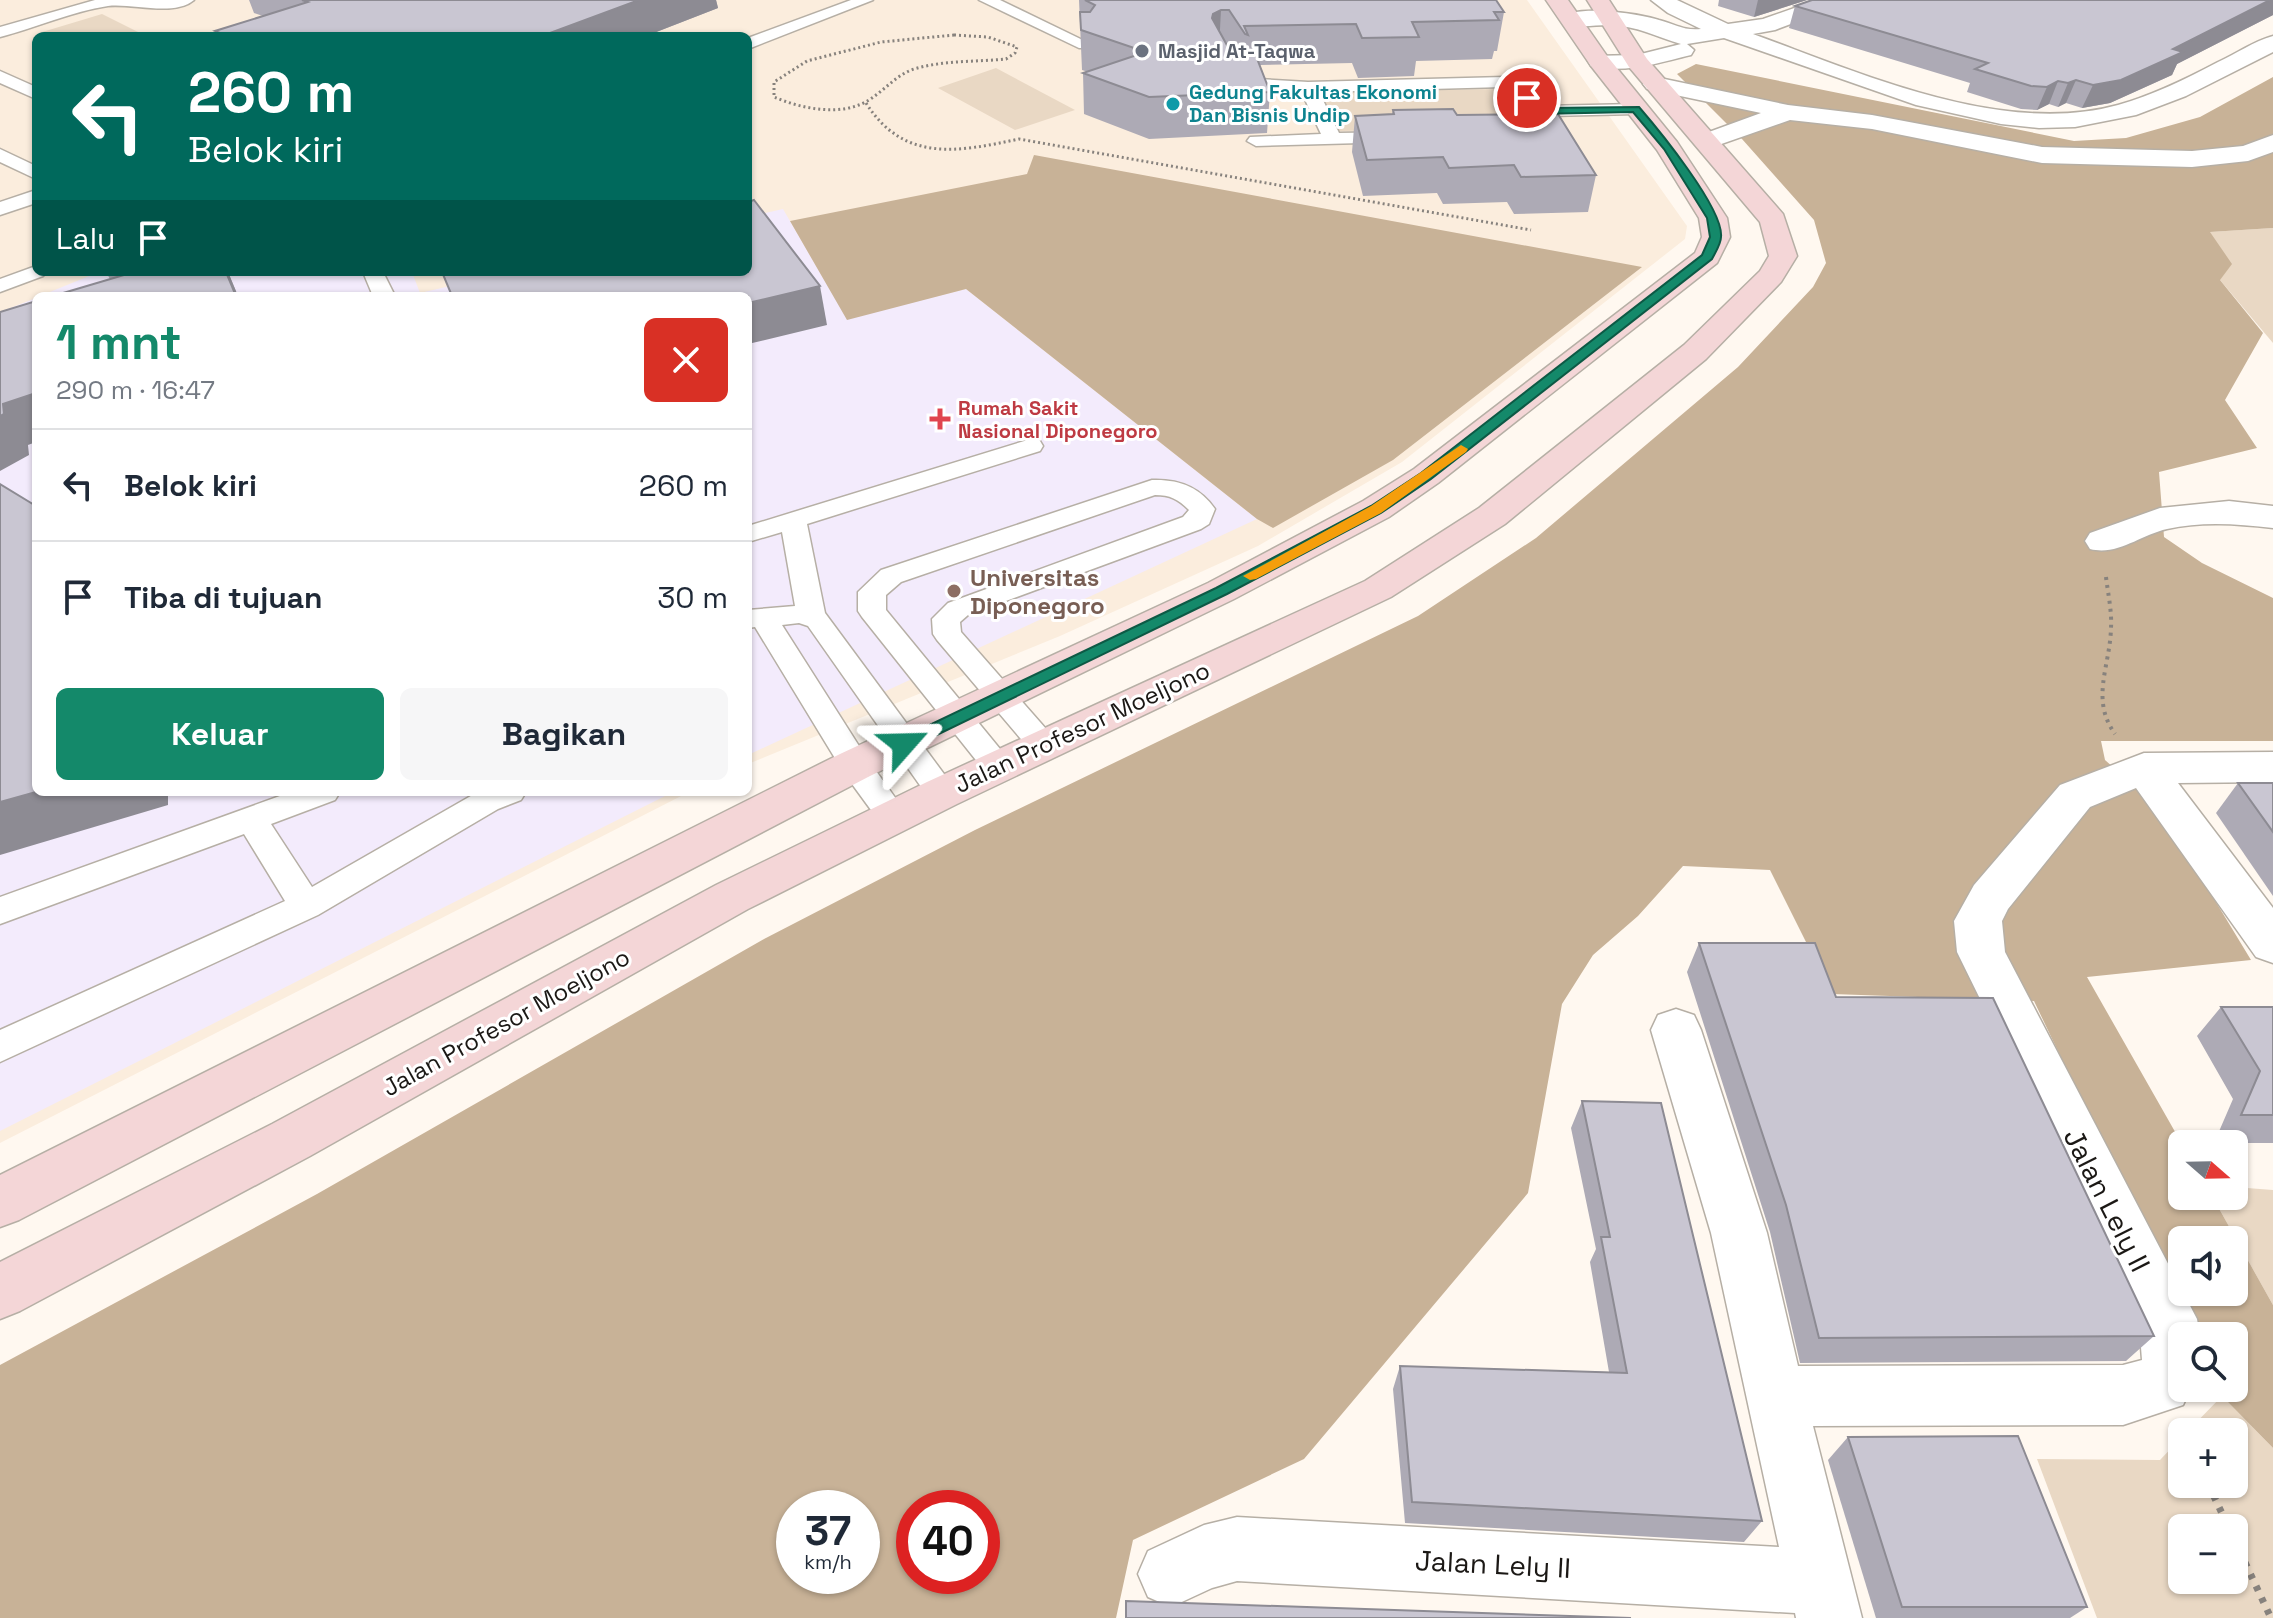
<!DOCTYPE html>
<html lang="id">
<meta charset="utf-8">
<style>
body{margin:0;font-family:"Space Grotesk",sans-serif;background:#f6f6f7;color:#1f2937;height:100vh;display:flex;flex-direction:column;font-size:30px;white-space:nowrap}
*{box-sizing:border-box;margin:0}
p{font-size:26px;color:#747a83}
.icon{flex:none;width:44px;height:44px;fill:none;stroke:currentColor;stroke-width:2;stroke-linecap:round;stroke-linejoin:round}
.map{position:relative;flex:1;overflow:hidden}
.sheet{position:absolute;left:32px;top:292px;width:720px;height:504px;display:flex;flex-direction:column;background:#fff;border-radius:12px;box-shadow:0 2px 6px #0004}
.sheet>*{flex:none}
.guide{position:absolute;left:32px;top:32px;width:720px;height:244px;border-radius:12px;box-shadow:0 2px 6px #0004;background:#00695c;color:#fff;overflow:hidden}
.needle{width:52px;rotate:110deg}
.buttons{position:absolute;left:2168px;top:1130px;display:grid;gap:16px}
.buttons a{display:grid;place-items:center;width:80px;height:80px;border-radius:12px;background:#fff;box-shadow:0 2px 6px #0004;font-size:40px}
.speed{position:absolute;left:776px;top:1490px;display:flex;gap:16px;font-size:40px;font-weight:700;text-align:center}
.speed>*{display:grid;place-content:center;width:104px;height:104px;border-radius:50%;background:#fff;box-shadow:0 2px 6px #0004;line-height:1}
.speed small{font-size:20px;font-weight:400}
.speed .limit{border:12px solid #d22;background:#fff;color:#111}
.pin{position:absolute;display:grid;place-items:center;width:68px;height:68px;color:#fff;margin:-34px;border:4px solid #fff;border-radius:50%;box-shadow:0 2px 8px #0007}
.me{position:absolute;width:88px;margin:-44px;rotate:65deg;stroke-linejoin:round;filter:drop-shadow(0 0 6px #0008)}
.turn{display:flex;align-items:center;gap:28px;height:168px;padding:0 24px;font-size:36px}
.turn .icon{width:104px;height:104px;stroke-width:2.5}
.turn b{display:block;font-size:56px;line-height:68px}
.then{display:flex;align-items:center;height:76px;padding:0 24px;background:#0003;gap:16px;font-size:30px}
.round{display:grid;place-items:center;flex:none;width:84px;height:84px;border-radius:12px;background:#f6f6f7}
.headline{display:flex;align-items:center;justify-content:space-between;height:136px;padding:0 24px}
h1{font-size:48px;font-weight:600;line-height:60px;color:#14896a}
.action{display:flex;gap:16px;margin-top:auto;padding:16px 24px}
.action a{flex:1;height:92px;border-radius:12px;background:#14896a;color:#fff;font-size:32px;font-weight:600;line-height:92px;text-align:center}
.action a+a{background:#f6f6f7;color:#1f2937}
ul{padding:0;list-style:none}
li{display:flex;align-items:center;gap:24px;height:112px;padding:0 24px;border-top:2px solid #e0e1e3}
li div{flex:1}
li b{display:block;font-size:30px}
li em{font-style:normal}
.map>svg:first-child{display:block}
.built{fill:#fbeddd;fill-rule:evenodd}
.medical{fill:#f3ebfc}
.green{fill:#e9d8c4;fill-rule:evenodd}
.forest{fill:#c8b297;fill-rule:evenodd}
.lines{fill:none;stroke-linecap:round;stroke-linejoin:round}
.lane-casing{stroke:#b6afa5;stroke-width:3}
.street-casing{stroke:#b6afa5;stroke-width:3}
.secondary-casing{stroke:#b6afa5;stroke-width:3}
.path-far2{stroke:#87827d;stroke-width:3;stroke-dasharray:2 3;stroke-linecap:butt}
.path-far1{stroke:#87827d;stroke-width:4;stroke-dasharray:3 5;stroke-linecap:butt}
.path{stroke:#87827d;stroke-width:7;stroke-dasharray:5 8;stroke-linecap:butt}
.lane{fill:#fff;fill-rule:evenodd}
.street{fill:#fff;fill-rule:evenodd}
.secondary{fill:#f4d6d7;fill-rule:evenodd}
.wall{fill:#adaab5}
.shaded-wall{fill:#8d8b93}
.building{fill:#c9c6d2;stroke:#8d8b93;stroke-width:2}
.route{fill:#14896a;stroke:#0d5945;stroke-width:2}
.slow{fill:#f59e0b}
.worship-dot{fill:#6b7280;stroke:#fff;stroke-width:3}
.culture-dot{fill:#0f9aa8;stroke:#fff;stroke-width:3}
.health-dot{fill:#e0444e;stroke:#fff;stroke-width:3}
.education-dot{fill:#8d6e63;stroke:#fff;stroke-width:3}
.labels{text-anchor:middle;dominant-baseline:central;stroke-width:6;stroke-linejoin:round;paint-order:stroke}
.far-worship-label{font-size:20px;font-weight:bold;fill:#5b616d;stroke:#fff;text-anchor:start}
.far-culture-label{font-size:20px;font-weight:bold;fill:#0d838f;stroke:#fff;text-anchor:start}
.far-health-label{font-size:20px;font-weight:bold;fill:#be3a42;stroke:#fff;text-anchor:start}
.education-label{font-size:24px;font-weight:bold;fill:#785e54;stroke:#fff;text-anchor:start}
.street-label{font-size:24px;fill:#1b1815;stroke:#fff}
.near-street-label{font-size:28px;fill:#1b1815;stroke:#fff}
</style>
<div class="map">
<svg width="2273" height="1618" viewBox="0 0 2273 1618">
<rect width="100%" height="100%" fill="#fff8f0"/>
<!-- built -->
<path class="built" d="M0,0H1527L1687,226L1685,239L1402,462L1258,546L1060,636L748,764V296H36V792H689L0,1143ZM36,36H748V272H36Z"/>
<!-- medical -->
<g class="medical">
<polygon points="783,209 847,319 966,289 1257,519 748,755 748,296 40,296 99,272 412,272 420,293 511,272 748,272 748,217"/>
<polygon points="36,298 36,792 673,792 0,1131 0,312"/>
</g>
<!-- green -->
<g class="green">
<polygon points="102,14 146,36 46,36 39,33"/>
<polygon points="996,68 1075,110 1015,130 938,88"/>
<polygon points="1499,89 1510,93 1528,123 1518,128 1340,131 1334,128 1324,96 1325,93 1334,92"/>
<polygon points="2273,228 2273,343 2220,280 2210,232"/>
<polygon points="2234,1187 2273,1190 2273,1305 2212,1196 2234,1196"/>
<path d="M2222,1396L2273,1448V1618H2097L2037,1459L2160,1460L2182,1437V1484H2234V1432H2187ZM2182,1528H2234V1580H2182Z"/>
</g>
<!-- forest -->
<g class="forest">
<path d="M1696,64L2074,141L2126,138L2200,117L2273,77V228L2210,232L2232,264L2220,280L2263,333L2225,400L2257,448L2159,472L2164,537L2202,563L2273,598V741H2101L2105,760L2159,808L2251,960L2087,977L2182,1144V1196H2212L2273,1305V1448L2222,1396L2218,1388H2234V1336H2194L2034,1001L1832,994L1770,870L1683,866L1638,916L1593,955L1562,1004L1528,1193L1304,1459L1133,1540L1116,1618H0V1365L317,1194L764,939L975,830L1418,616L1536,538L1738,367L1813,287L1826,263L1814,220L1742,139L1677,74ZM2182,1240H2234V1292H2182ZM794,1508H862V1576H794ZM914,1508H982V1576H914Z"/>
<polygon points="1034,155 1642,267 1393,460 1273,528 1257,519 966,289 847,320 790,221 1027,174"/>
</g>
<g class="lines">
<!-- lane casing -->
<g class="lane-casing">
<g id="lane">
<path d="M95,0H194C174,17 132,3 108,6C72,11 36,28 0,37V27Z"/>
<polygon points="851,0 873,0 748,49 748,38"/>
<polygon points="979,0 1000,0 1093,45 1091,48 1079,48"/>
<path d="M1231,67L1237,68L1242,78L1308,82L1505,77L1522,81L1542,106L1636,104L1645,109L1636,114L1548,116L1552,128C1541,140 1525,142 1510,138L1507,134L1510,130L1533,126C1528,111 1519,93 1504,87L1319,92L1339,133L1398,132L1407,137L1398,142L1256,146L1247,141L1250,137L1321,134L1301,91L1229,86L1223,72Z"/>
<polygon points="0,71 36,87 36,99 0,83"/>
<polygon points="0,149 36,166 36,179 0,162"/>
<polygon points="36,190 36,203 0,215 0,202"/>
<polygon points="36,266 36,272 46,272 43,276 0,292 0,279"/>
<polygon points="363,272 383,272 395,296 373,296"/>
<polygon points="1031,439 1040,441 1043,446 1040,451 807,524 825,613 958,793 953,801 942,804 931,801 808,626 799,623 782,625 866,757 909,817 904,825 893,829 882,825 844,773 755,627 748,628 748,610 795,606 782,532 748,542 748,526"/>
<path d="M1152,480C1179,479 1200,487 1215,509L1209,524L1201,529L968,615L960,622L961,632L1054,738L1058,745L1054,752L1043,756L1032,752L937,640L933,634L932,619L948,603L1183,517L1189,510C1178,499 1170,495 1155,495L901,582L886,595V610L1014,766L1009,774L998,777L987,774L862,617L858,611V592L881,570Z"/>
<polygon points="291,792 340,792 335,800 271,824 312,887 476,793 526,792 521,800 498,809 318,915 0,1062 0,1030 285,901 244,834 0,924 0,897"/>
</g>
</g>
<!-- street casing -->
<g class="street-casing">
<g id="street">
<path d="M1651,0H1677L1728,24L1763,19L1817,0H1848L1844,4L1775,30L1753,34C1861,73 2002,137 2118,105C2153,95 2186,79 2218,62C2236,54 2254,41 2273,36V52L2186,96L2136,115L2075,127L2039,128L2001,124L1916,105L1724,38L1687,44L1694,50L1691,55C1658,63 1625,74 1591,66L1588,61L1591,56L1637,55L1681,44C1657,37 1637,26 1611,25C1596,24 1572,31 1561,19C1574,3 1640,14 1659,20C1675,24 1684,31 1701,29L1668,13Z"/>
<polygon points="1655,77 1788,105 1872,115 2042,147 2192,151 2243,146 2273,135 2273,152 2248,161 2192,167 2042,163 1872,129 1790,120 1707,149 1698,146 1694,141 1698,136 1761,113 1647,89 1643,84 1647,79"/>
<path d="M2229,501L2273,506V528C2238,524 2202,521 2167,529C2140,535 2118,556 2090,549L2085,541L2090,533L2160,508Z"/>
<polygon points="2273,752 2273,782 2178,783 2273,908 2273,963 2256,957 2136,788 2090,807 2008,909 2002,921 2005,952 2197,1319 2200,1336 2182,1336 2182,1388 2191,1388 2183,1405 2123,1425 1813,1426 1862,1618 1796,1618 1795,1613 1237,1581 1212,1588 1171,1607 1148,1597 1138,1574 1148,1551 1204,1525 1237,1517 1779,1547 1711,1233 1651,1030 1658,1015 1676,1009 1694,1015 1701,1030 1767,1233 1798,1366 2123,1365 2142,1360 2139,1322 1957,952 1954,921 1974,885 2060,785 2144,753"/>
</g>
</g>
<!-- secondary casing -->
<g class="secondary-casing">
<g id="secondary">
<polygon points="1546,0 1568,0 1607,56 1677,142 1727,218 1730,237 1717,263 1438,483 1389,517 1234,599 870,776 19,1220 0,1227 0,1175 840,754 1208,583 1363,501 1414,469 1695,253 1702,237 1699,218 1657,150 1591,66"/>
<polygon points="1587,0 1609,0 1647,59 1783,214 1797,256 1781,282 1706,359 1505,524 1391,597 957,804 748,909 310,1156 20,1311 0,1319 0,1262 272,1124 716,885 927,782 1365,581 1479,508 1684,345 1760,271 1769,256 1760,222 1629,67"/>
</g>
</g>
<!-- path-far2 -->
<g class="path-far2">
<path d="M954,35L988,37L1017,47L1015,53L1006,59C976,62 944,60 914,69C896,75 885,90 869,100C842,117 802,109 774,97V82L807,61L881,42Z"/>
<path d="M866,103C904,163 958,152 1019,139L1531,230"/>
</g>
<!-- path-far1 -->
<path class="path-far1" d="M2106,577C2108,594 2112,611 2111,628C2110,667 2090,699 2115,734"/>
<!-- path -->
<g class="path">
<polyline points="2208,1484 2229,1528"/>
<polyline points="2234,1539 2271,1618"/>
</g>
<!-- lane -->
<use href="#lane" class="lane"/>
<!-- street -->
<use href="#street" class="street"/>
<!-- secondary -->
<use href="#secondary" class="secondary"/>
</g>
<!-- wall -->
<g class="wall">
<polygon points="249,0 716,0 718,8 646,36 217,36 215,31 263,16 254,13"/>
<polygon points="1079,0 1496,0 1504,12 1497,51 1494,51 1492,59 1416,61 1414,76 1358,78 1352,63 1260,65 1270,92 1267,133 1149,139 1084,114 1083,73 1088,72 1082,70"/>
<polygon points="1719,0 1807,0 1754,17 1718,6"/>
<polygon points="2273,0 2273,15 2177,64 2172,75 2110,103 2082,108 2066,103 2058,107 2049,104 2037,110 2021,109 1967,92 1970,83 1789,28 1795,6"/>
<polygon points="1393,110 1457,115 1596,175 1588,212 1514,214 1507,202 1443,204 1437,193 1363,196 1352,152 1355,116 1392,114"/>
<polygon points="106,272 228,272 238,296 53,296 110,279"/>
<polygon points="2238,783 2273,783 2273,896 2216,813"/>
<polygon points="1699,943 1836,997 2154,1336 2126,1361 1800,1363 1770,1232 1687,972"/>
<polygon points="2221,1007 2273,1007 2273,1143 2214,1143 2233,1099 2197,1036"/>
<polygon points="1582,1101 1762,1521 1744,1542 1405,1523 1393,1389 1400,1366 1609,1372 1590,1262 1596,1249 1571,1128"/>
<polygon points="1848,1437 2087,1607 2070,1618 1876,1618 1828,1460"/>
</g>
<!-- shaded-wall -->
<g class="shaded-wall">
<polygon points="639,0 716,0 718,8 646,36 542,36"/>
<polygon points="1758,0 1807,0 1754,17"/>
<polygon points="2270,0 2273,0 2273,15 2177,64 2172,75 2110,103 2082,108 2093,85"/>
<polygon points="1221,10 1219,48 1212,18 1213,14"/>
<polygon points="2076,80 2066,103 2058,107 2068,83"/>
<polygon points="2058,81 2049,104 2037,110 2047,87"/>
<polygon points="226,272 228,272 238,296 236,296"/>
<polygon points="820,286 827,325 748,344 748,303"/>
<polygon points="36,393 36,442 28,445 29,455 0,471 0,416 3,404"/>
<polygon points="36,792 168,792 168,805 0,855 0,802"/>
</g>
<!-- building -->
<g class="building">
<polygon points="302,0 639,0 542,36 227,36 215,31 308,2"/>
<polygon points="1085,0 1496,0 1504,12 1494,12 1499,20 1412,22 1419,37 1362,38 1356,24 1244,26 1248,35 1245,34 1229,10 1221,10 1213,14 1212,18 1228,47 1254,51 1270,92 1149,97 1083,73 1146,52 1081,30 1080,12 1090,12 1095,5"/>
<polygon points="1812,0 2270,0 2173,49 2183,52 2121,80 2093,85 2076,80 2068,83 2058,81 2047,87 2031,86 1975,69 1988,63 1795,6"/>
<polygon points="1453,109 1457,115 1558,114 1596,175 1521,177 1514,165 1449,168 1443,157 1367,160 1355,116 1394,114 1393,110"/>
<polygon points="754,200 820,286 748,303 748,296 452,296 442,272 748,272 748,202"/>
<polygon points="134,272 226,272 236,296 53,296"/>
<polygon points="36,301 36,393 3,404 4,414 0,416 0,312"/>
<polygon points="0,484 36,506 36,792 0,802"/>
<polygon points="2238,783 2273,783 2273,832"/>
<polygon points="1699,943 1815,943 1836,997 1993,998 2154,1336 1819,1338 1786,1205"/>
<polygon points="2221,1007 2273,1007 2273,1115 2241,1115 2260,1071"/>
<polygon points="1582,1101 1661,1103 1762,1521 1412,1502 1400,1366 1627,1373 1601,1237 1610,1237"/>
<polygon points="2018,1436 2087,1607 1902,1607 1848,1437"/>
<polygon points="1126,1601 1631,1618 1126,1618"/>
</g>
<!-- route -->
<path class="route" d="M1523,96H1530L1540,108L1639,107C1658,129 1724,209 1721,237C1721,244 1715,253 1712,259L1431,479L1381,513L1227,594L910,748H898L895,744L898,740L1216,588L1371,506L1421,473L1702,255L1710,237L1707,218L1664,149L1633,112L1537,114L1523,100Z"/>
<!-- slow -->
<polygon class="slow" points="1461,445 1468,449 1466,452 1381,513 1256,579 1250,580 1243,576 1371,506"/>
<!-- markers -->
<circle class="worship-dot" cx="1142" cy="51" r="8"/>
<circle class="culture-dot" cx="1173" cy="104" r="8"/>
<path class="health-dot" d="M936 407h8v8h8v8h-8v8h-8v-8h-8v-8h8z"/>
<circle class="education-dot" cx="954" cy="591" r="8"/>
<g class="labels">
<!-- far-worship labels -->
<g class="far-worship-label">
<text x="1158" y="51">Masjid At-Taqwa</text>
</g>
<!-- far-culture labels -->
<g class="far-culture-label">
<text x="1189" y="92">Gedung Fakultas Ekonomi<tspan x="1189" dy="23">Dan Bisnis Undip</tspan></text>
</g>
<!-- far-health labels -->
<g class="far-health-label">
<text x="958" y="408">Rumah Sakit<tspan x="958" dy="23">Nasional Diponegoro</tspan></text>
</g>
<!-- education labels -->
<g class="education-label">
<text x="970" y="577">Universitas<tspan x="970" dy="28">Diponegoro</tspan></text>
</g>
<!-- street labels -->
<g class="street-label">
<text transform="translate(1082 727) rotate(-25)">Jalan Profesor Moeljono</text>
<text transform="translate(506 1022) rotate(-29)">Jalan Profesor Moeljono</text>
</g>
<!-- near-street labels -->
<g class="near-street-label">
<text transform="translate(2107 1200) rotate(63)">Jalan Lely II</text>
<text transform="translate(1493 1564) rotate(3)">Jalan Lely II</text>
</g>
</g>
</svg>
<div class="buttons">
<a><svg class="needle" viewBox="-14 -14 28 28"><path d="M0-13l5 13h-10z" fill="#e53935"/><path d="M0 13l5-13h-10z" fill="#747a83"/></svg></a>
<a><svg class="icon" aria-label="sound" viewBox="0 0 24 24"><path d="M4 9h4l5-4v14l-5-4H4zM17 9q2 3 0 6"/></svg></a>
<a><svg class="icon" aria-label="search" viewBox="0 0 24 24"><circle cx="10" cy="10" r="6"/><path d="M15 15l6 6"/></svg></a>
<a>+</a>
<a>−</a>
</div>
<div class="speed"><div>37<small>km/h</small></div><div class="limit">40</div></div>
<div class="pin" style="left:1527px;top:98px;background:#d93025"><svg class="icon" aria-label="arrive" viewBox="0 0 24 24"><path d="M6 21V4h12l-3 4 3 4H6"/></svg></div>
<svg class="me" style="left:904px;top:744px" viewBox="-20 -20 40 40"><path d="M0-17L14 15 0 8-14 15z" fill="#14896a" stroke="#fff" stroke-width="4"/></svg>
<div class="guide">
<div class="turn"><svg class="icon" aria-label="left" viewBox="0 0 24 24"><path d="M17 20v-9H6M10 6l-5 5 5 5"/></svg><div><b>260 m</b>Belok kiri</div></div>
<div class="then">Lalu<svg class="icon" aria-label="arrive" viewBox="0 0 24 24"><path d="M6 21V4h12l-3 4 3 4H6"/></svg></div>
</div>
<section class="sheet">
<div class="headline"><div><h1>1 mnt</h1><p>290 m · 16:47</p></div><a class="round" style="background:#d93025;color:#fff"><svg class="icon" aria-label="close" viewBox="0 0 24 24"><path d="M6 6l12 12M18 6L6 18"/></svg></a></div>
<ul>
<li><svg class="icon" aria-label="left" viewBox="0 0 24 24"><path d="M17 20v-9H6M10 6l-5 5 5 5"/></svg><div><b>Belok kiri</b></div><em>260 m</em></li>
<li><svg class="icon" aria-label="arrive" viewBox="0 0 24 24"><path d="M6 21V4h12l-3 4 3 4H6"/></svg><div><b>Tiba di tujuan</b></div><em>30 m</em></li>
</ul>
<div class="action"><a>Keluar</a><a>Bagikan</a></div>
</section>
</div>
